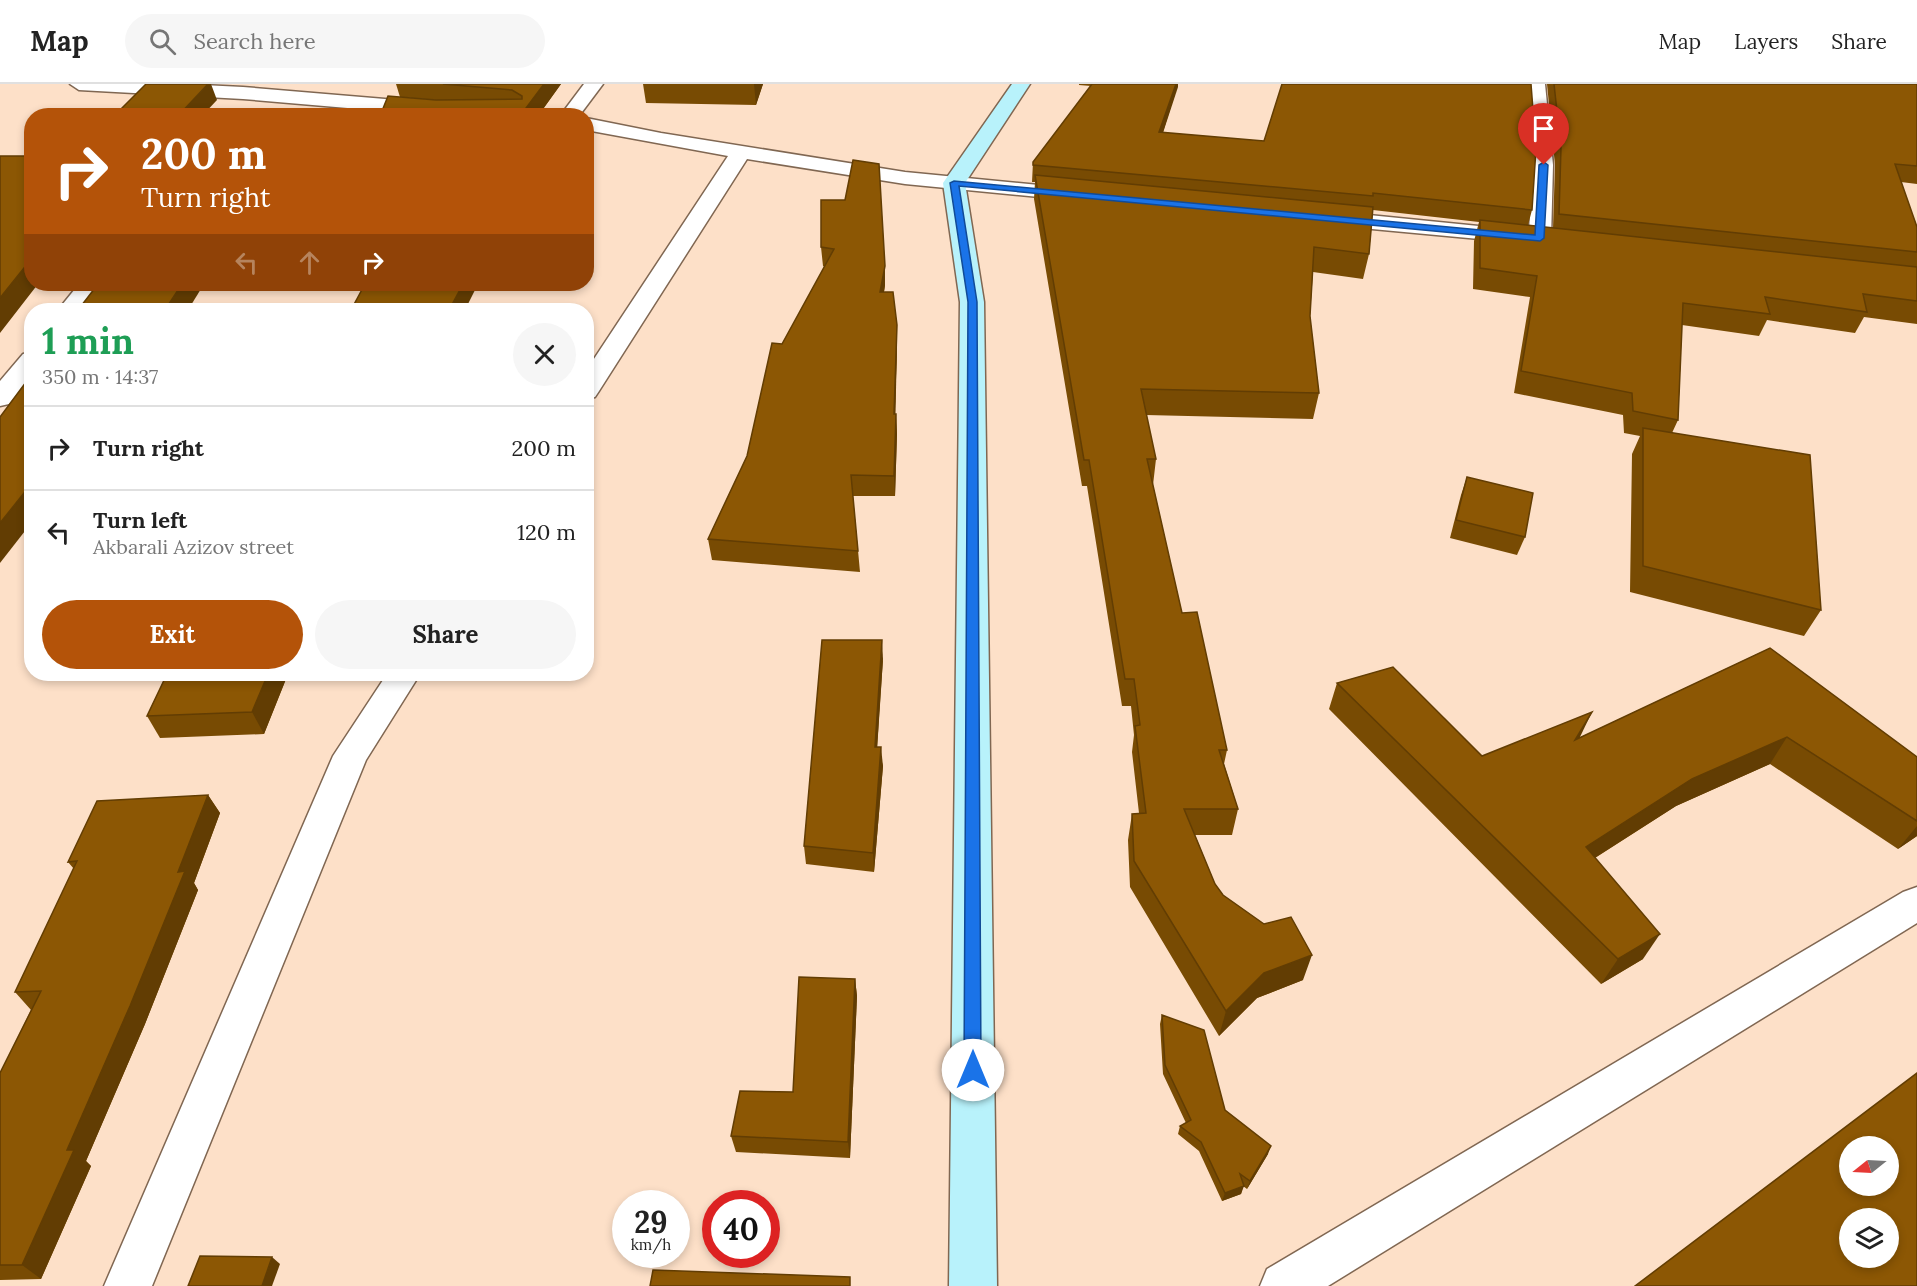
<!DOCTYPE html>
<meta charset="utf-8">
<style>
body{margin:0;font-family:Lora,serif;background:#f6f6f6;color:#222;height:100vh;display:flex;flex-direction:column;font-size:22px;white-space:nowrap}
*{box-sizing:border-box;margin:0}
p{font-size:20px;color:#767676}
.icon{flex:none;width:33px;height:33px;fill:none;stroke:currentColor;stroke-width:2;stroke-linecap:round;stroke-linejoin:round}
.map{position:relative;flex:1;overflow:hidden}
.side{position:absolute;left:24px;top:219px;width:570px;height:378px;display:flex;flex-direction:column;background:#fff;border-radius:24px;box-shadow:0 3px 9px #0003}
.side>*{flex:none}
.guide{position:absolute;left:24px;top:24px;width:570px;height:183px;border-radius:24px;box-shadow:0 3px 9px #0003;background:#b45309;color:#fff;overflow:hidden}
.needle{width:39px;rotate:252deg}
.fabs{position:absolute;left:1839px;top:1052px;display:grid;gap:12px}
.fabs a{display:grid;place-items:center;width:60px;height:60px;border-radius:50%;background:#fff;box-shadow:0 3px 9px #0003;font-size:30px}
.speed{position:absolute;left:612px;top:1106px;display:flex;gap:12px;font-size:30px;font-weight:700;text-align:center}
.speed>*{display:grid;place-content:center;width:78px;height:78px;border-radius:50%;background:#fff;box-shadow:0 3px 9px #0003;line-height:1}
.speed small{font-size:15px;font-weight:400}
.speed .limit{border:9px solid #d22;background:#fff;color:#111}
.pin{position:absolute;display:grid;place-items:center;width:51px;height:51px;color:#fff;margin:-62px -26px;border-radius:50% 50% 50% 0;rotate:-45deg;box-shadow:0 0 6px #0007}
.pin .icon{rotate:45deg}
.me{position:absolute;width:66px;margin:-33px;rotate:0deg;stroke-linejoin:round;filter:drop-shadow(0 0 4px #0008)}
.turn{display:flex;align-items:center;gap:21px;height:126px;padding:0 18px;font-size:27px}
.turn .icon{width:78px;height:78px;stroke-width:2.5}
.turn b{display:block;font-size:42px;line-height:51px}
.lanes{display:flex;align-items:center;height:57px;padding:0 18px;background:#0003;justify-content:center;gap:30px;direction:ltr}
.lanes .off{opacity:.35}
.round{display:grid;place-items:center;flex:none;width:63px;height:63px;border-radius:32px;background:#f6f6f6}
.summary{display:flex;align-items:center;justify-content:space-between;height:102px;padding:0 18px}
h1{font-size:36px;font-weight:800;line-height:45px;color:#1e9e55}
.primary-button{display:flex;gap:12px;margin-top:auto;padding:12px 18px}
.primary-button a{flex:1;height:69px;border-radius:36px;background:#b45309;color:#fff;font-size:24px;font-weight:800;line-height:69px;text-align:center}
.primary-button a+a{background:#f6f6f6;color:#222}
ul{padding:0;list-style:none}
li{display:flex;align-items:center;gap:18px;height:84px;padding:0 18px;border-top:2px solid #e0e0e0}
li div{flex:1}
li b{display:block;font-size:22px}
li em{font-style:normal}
header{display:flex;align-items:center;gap:36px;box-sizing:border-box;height:84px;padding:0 30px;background:#fff;border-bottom:2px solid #e0e0e0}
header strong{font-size:28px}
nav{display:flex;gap:33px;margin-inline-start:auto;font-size:21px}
.search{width:420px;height:54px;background:#f6f6f6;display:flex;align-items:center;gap:15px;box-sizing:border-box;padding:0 21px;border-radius:33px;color:#767676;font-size:22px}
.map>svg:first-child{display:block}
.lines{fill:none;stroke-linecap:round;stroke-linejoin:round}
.street-casing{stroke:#806752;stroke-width:3}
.secondary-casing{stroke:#806752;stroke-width:3}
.street{fill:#fff;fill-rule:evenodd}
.secondary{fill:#b8f2fb;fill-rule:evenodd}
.wall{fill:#784b03}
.shaded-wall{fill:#623d03}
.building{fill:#8c5704;stroke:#623d03;stroke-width:1.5;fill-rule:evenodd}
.route{fill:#1a73e8;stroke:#114b97;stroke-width:1.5}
</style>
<header>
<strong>Map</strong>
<div class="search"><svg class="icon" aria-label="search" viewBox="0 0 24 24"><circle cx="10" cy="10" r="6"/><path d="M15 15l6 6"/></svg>Search here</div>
<nav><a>Map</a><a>Layers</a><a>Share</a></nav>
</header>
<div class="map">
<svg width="1917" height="1202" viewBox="0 0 1917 1202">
<rect width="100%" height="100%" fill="#fde0c8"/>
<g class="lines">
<!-- street casing -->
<g class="street-casing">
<g id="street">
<polygon points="70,0 182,0 243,3 516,26 525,32 441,32 243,15 79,6"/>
<polygon points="584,0 603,0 579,32 560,32"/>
<polygon points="1527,0 1545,0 1553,81 1551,154 1548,159 1540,161 1530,156 1522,159 1329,141 1321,139 1318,134 1321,129 1329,127 1529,147 1533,81"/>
<polygon points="586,34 661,49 905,88 1080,105 1088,106 1091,111 1088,116 1080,117 905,100 747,75 599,307 595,313 586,315 586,287 728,72 586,46"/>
<polygon points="79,200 103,200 82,226 58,226"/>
<polygon points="32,268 32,292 9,320 0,322 0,297 23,270"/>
<polygon points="387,590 420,590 366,676 152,1202 104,1202 333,672"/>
<polygon points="1917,803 1917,839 1328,1202 1260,1202 1267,1185 1903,808"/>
</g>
</g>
<!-- secondary casing -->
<g class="secondary-casing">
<polygon id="secondary" points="1012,0 1030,0 965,99 984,218 997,1202 949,1202 960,218 943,99"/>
</g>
<!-- street -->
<use href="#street" class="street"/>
<!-- secondary -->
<use href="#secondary" class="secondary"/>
</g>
<!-- wall -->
<g class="wall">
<polygon points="396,0 561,0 543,25 400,13"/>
<polygon points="643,0 763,0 756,21 646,19"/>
<polygon points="1079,0 1178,0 1163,48 1532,126 1528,141 1553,144 1555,81 1547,0 1917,0 1917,100 1901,98 1917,143 1917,240 1864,233 1855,249 1767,236 1759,252 1682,241 1678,336 1672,349 1821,526 1804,552 1630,508 1632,370 1640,352 1624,349 1623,331 1514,309 1530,213 1473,205 1474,157 1479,138 1373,126 1369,170 1363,195 1313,188 1310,232 1319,309 1313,335 1146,331 1156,375 1153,401 1182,529 1227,666 1224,680 1238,725 1232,751 1195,751 1215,800 1223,811 1303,896 1257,914 1219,952 1130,803 1128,756 1132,730 1139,729 1132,668 1134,651 1131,622 1122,622 1087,402 1082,402 1034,115 1035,98 1032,98 1033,78 1091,2 1079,1"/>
<polygon points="821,116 885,182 885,201 884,208 897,241 897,261 895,330 896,330 897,350 895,412 853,412 860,488 712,476 708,455 747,372 782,260 825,183 823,182 821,163"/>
<polygon points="1467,393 1525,453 1517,471 1450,454 1461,411"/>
<polygon points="1770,564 1917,673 1917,752 1898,765 1770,680 1676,722 1595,774 1643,875 1601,900 1329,625 1337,599 1482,672 1579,654"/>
<polygon points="883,575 877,663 883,682 874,788 806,780 804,762"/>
<polygon points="167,590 288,590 264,650 160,654 147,632"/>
<polygon points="208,711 220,729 194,799 198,806 145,940 86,1077 91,1082 41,1195 0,1196 0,989 31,926 15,908 74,785 68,778"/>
<polygon points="855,895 857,912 850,1074 736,1068 731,1052 793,1008"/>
<polygon points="1162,931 1225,1026 1268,1070 1247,1105 1243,1102 1241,1110 1222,1117 1199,1067 1178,1050 1180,1042 1186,1039 1163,990 1160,940"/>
</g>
<!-- shaded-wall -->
<g class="shaded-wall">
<polygon points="208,0 211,0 217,16 202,32 178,32"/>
<polygon points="544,0 561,0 538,32 526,24"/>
<polygon points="754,0 763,0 756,21"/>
<polygon points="1176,0 1178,0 1178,3 1158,64 1159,48"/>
<polygon points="543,25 545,32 540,32"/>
<polygon points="32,174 32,200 38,200 0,249 0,214"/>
<polygon points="885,182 885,201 881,227 880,208"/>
<polygon points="182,200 204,200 188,226 165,226"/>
<polygon points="463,200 478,200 465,226 449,226"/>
<polygon points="897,241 897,261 895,350 894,330"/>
<polygon points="896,330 897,350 895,412 894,392"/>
<polygon points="32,399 32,438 0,479 0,439"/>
<polygon points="882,556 883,575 876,682 875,663"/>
<polygon points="268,590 288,590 264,650 252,628"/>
<polygon points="1592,628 1579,655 1575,656"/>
<polygon points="1787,653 1770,680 1676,722 1571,789 1586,763 1692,695"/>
<polygon points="881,663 883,682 874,788 873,769"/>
<polygon points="208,711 220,729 194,799 198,806 145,940 86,1077 91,1082 41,1195 22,1181"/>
<polygon points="1917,742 1917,752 1898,765"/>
<polygon points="1660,850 1643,875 1601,900 1618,875"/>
<polygon points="1312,871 1303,896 1257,914 1219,952 1226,927 1264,889"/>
<polygon points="855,895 857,912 850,1074 848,1058"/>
<polygon points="1271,1062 1268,1070 1247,1105 1250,1097"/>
<polygon points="1244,1102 1241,1110 1222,1117 1225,1109"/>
<polygon points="272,1173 280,1180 272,1202 262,1202"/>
</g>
<!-- building -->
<g class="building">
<polygon points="146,0 208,0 178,32 114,32"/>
<polygon points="443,0 544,0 526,24 543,25 540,32 380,32 388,12 436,16 522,15 522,12 512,6"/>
<polygon points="1092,0 1176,0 1159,48 1264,57 1282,0 1531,0 1536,65 1532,126 1373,109 1373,112 1033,81 1033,78"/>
<polygon points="1554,0 1917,0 1917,82 1895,80 1917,143 1917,168 1559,130 1561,64"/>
<polygon points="0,72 32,72 32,174 0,214"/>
<polygon points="853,76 879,80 885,182 880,208 893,208 897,241 894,330 896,330 894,392 851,391 858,467 708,455 747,372 772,259 782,260 834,165 821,163 821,116 845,116"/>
<polygon points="1035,91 1373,123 1369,170 1314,163 1310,232 1319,309 1141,305 1156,375 1147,375 1182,529 1197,528 1227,666 1219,666 1238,725 1184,725 1215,800 1223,811 1264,840 1291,833 1312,871 1264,889 1226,927 1134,777 1132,730 1146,729 1135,642 1140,641 1134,595 1125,595 1089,376 1084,376"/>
<polygon points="1480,136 1917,183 1917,217 1863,210 1867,228 1765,213 1770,230 1683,219 1678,336 1633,327 1632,309 1521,287 1537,192 1480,184"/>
<polygon points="98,200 182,200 165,226 78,226"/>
<polygon points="365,200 463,200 449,226 351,226"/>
<polygon points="32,290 32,399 0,439 0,333"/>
<polygon points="1643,344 1810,371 1821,526 1643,482"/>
<polygon points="1467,393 1533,409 1525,453 1456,436"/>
<polygon points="822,556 882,556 875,663 881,663 873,769 804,762"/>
<polygon points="1770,564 1917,673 1917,737 1787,653 1692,695 1586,763 1660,850 1618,875 1337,599 1393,583 1482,672 1592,628 1575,656"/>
<polygon points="167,590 268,590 252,628 147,632"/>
<polygon points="208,711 178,788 185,787 130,922 67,1066 74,1066 22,1181 0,1181 0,989 41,907 15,908 77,777 68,778 97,717"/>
<polygon points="799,893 855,895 848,1058 731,1052 740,1007 793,1008"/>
<polygon points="1162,931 1204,946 1225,1026 1271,1062 1250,1097 1240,1090 1244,1102 1225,1109 1201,1058 1180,1042 1191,1036 1165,981"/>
<path d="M1917,989V1202H1635ZM1850,1062H1888V1101H1850ZM1850,1134H1888V1173H1850Z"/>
<polygon points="200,1172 272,1173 262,1202 188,1202"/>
<polygon points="653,1186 850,1193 850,1202 650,1202"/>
</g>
<!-- route -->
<polygon class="route" points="1544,78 1548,81 1544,154 1540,157 959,102 977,218 981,986 979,992 973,994 967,992 964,986 968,218 950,99 954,97 1535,151 1539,81"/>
</svg>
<div class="fabs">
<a><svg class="needle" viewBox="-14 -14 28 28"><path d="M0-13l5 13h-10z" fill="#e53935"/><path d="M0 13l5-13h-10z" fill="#767676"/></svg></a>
<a><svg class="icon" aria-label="layers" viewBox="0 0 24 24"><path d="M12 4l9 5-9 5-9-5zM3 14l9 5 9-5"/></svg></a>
</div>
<div class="speed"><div>29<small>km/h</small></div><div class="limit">40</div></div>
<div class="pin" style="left:1544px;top:81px;background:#d93025"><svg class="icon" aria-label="arrive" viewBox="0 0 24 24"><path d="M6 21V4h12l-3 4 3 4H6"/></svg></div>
<svg class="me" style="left:973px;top:986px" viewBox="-20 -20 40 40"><circle r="19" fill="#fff"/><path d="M0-13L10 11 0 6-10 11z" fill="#1a73e8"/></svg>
<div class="guide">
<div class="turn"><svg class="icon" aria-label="right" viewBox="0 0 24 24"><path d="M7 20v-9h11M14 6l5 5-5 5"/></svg><div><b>200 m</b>Turn right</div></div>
<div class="lanes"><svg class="icon off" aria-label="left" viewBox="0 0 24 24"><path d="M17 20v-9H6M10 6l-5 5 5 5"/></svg><svg class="icon off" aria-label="ahead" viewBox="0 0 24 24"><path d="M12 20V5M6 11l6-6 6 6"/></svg><svg class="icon" aria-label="right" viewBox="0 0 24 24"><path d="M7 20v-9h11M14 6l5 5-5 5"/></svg></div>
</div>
<section class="side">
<div class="summary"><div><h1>1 min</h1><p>350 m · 14:37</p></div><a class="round"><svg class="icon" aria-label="close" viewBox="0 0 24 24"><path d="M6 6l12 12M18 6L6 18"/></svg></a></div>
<ul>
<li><svg class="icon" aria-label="right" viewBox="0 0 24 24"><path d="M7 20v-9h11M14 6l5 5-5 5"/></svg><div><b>Turn right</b></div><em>200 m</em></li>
<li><svg class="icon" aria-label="left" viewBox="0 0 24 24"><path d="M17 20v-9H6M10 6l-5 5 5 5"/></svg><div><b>Turn left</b><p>Akbarali Azizov street</p></div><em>120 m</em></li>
</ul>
<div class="primary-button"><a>Exit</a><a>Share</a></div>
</section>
</div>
